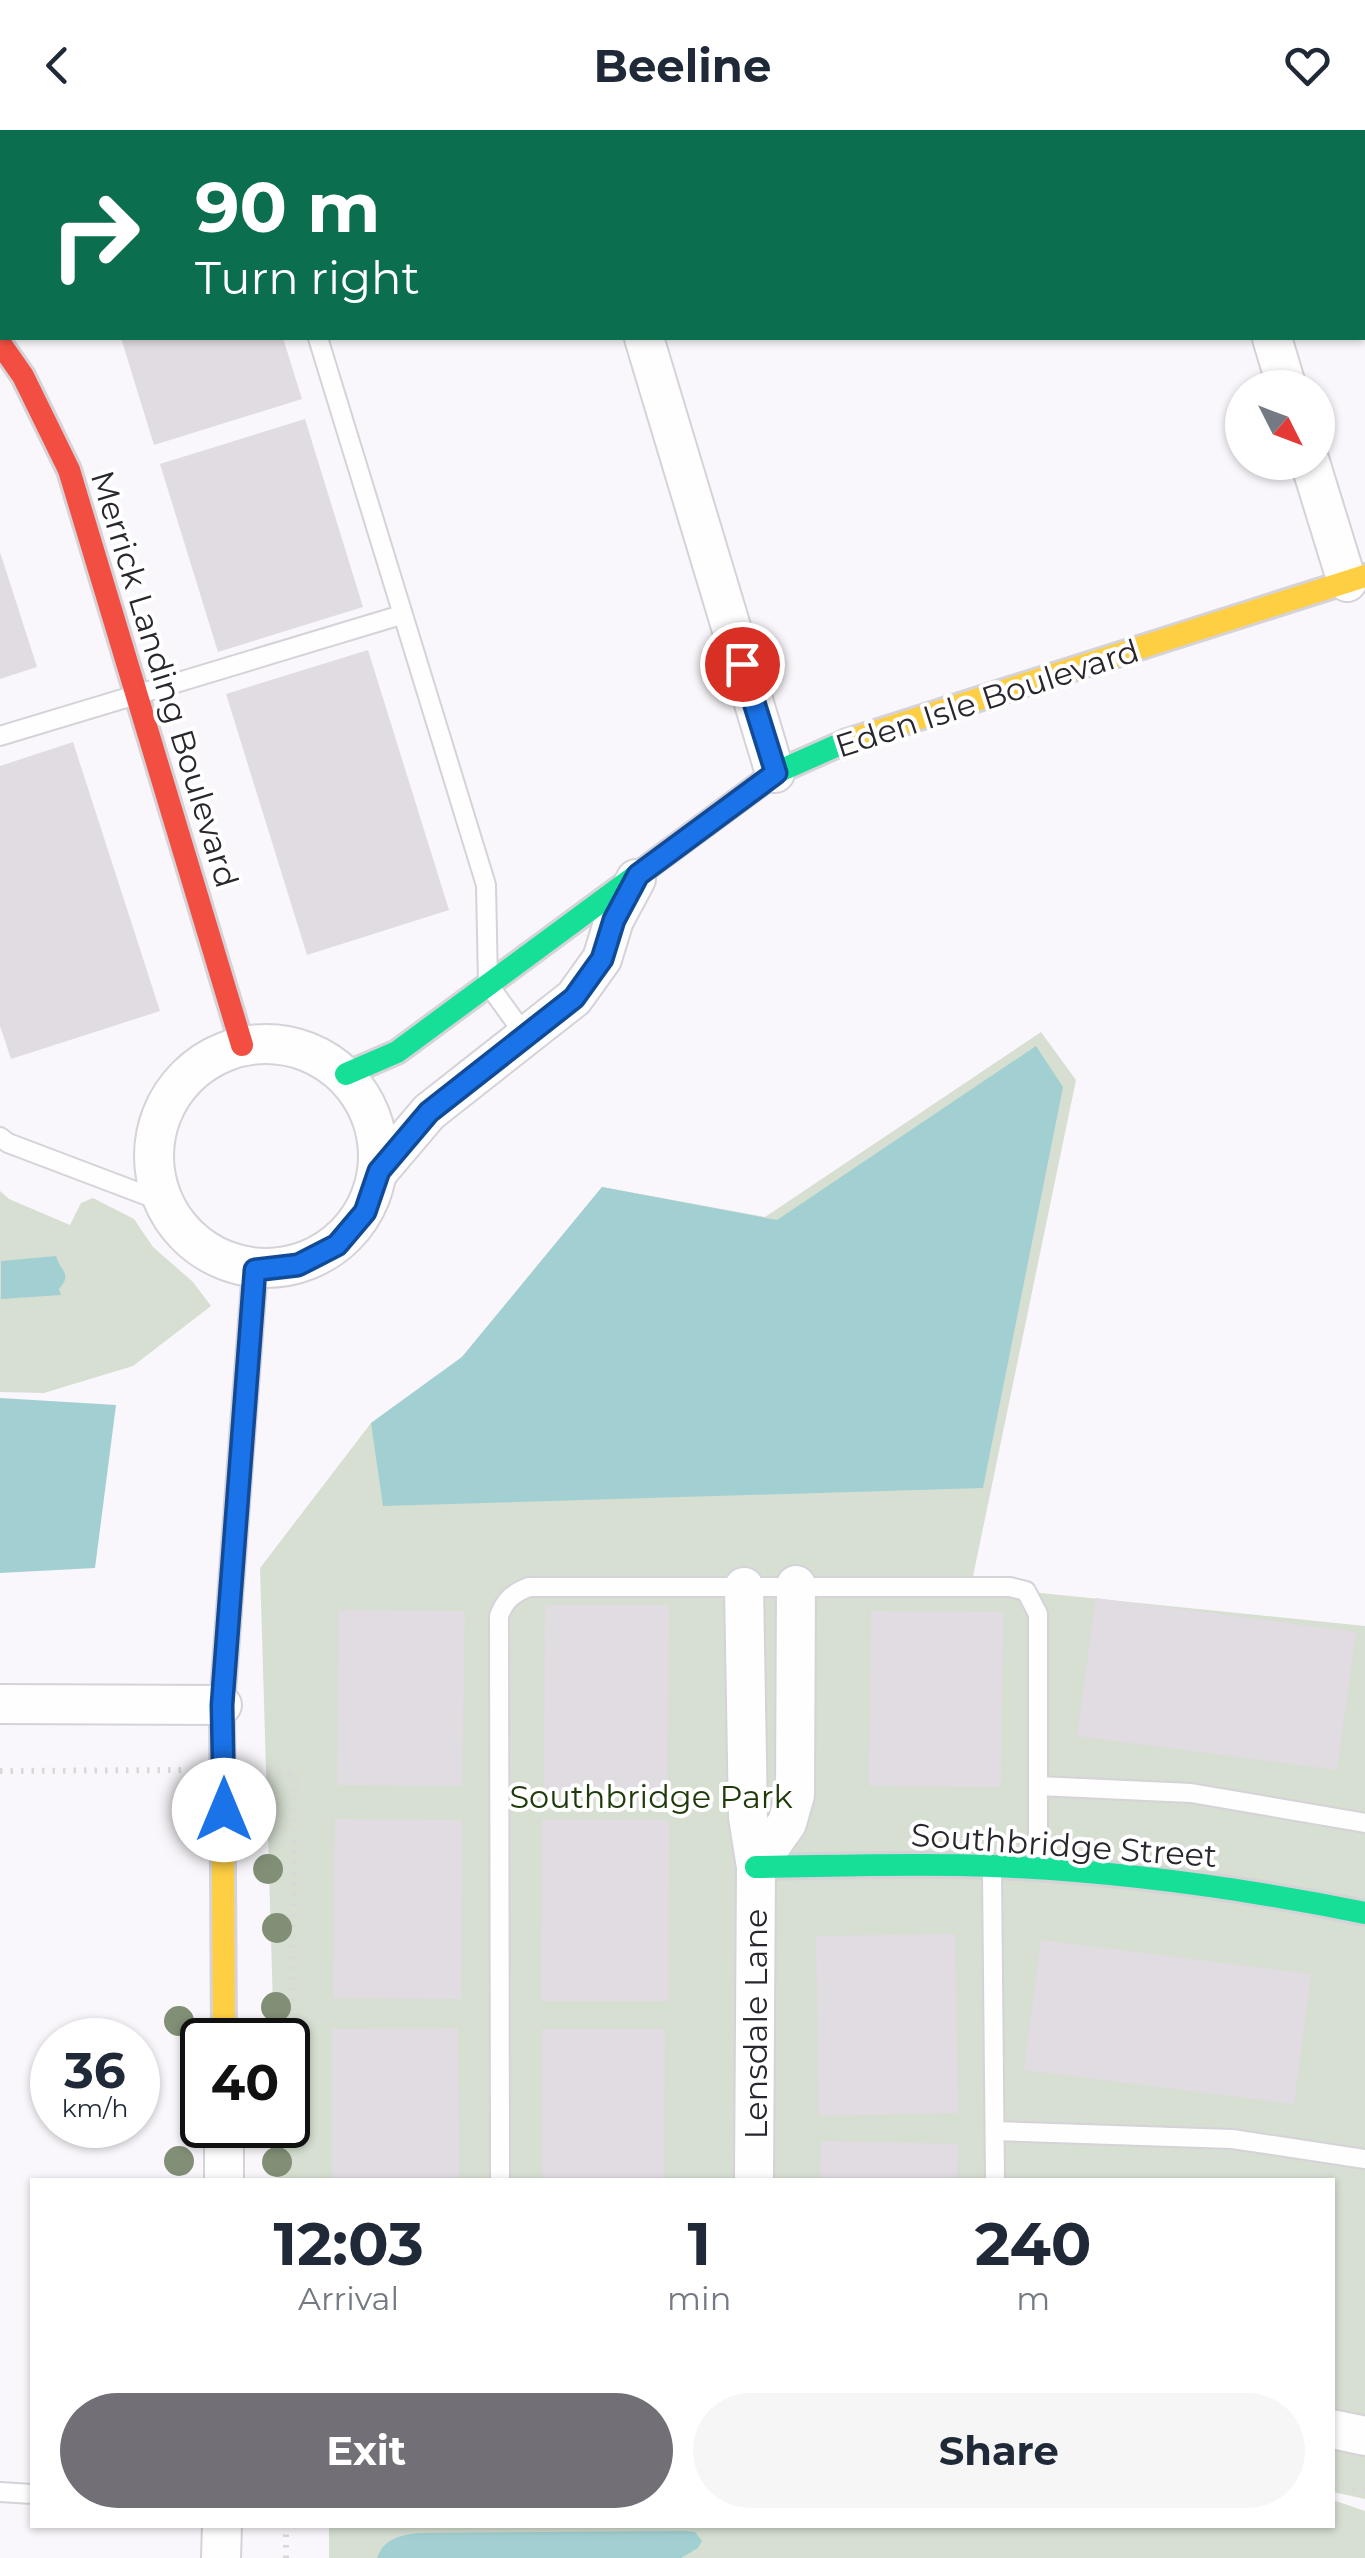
<!DOCTYPE html>
<style>
body{margin:0;font-family:Montserrat,sans-serif;background:#f6f6f7;color:#1f2937;height:100vh;display:flex;flex-direction:column;font-size:38px;white-space:nowrap}
*{box-sizing:border-box;margin:0}
p{font-size:32px;color:#747a83}
.icon{flex:none;width:55px;height:55px;fill:none;stroke:currentColor;stroke-width:2;stroke-linecap:round;stroke-linejoin:round}
.map{position:relative;flex:1;overflow:hidden}
.drawer{position:absolute;left:30px;top:2048px;width:1305px;height:350px;display:flex;flex-direction:column;background:#fff;border-radius:0px;box-shadow:0 2px 8px #0004}
.drawer>*{flex:none}
.hud{position:absolute;left:0px;top:0px;width:1365px;height:210px;box-shadow:0 2px 8px #0004;background:#0b6e4f;color:#fff;overflow:hidden}
.needle{width:65px;rotate:132deg}
.buttons{position:absolute;left:1225px;top:240px;display:grid;gap:20px}
.buttons a{display:grid;place-items:center;width:110px;height:110px;border-radius:50%;background:#fff;box-shadow:0 2px 8px #0004;font-size:50px}
.speed{position:absolute;left:30px;top:1888px;display:flex;gap:20px;font-size:50px;font-weight:700;text-align:center}
.speed>*{display:grid;place-content:center;width:130px;height:130px;border-radius:50%;background:#fff;box-shadow:0 2px 8px #0004;line-height:1}
.speed small{font-size:25px;font-weight:400}
.speed .limit{border:5px solid #111;border-radius:15px;background:#fff;color:#111}
.pin{position:absolute;display:grid;place-items:center;width:85px;height:85px;color:#fff;margin:-42px;border:5px solid #fff;border-radius:50%;box-shadow:0 2px 10px #0007}
.me{position:absolute;width:110px;margin:-55px;rotate:0deg;stroke-linejoin:round;filter:drop-shadow(0 0 8px #0008)}
.turn{display:flex;align-items:center;gap:35px;height:210px;padding:0 30px;font-size:45px}
.turn .icon{width:130px;height:130px;stroke-width:2.5}
.turn b{display:block;font-size:70px;line-height:85px}
.eta{display:flex;justify-content:space-evenly;align-items:center;height:170px;text-align:center}
.eta b{font-size:60px;font-weight:700;line-height:70px}
.cta{display:flex;gap:20px;margin-top:auto;padding:20px 30px}
.cta a{flex:1;height:115px;border-radius:60px;background:#726f76;color:#fff;font-size:40px;font-weight:700;line-height:115px;text-align:center}
.cta a+a{background:#f6f6f7;color:#1f2937}
header{display:flex;justify-content:space-between;align-items:center;height:130px;padding:0 30px;background:#fff;font-size:45px;font-weight:700}
.map>svg:first-child{display:block}
.green{fill:#d6dfd1}
.water{fill:#a2d0d2}
.building{fill:#e1dce1}
.lines{fill:none;stroke-linecap:round;stroke-linejoin:round}
.lane-casing{stroke:#d5d2d8;stroke-width:22}
.street-casing{stroke:#d5d2d8;stroke-width:42}
.fast-casing{stroke:#d5d2d8;stroke-width:28}
.slow-casing{stroke:#d5d2d8;stroke-width:28}
.jam-casing{stroke:#d5d2d8;stroke-width:28}
.path{stroke:#d9d8d9;stroke-width:6;stroke-dasharray:2.5 8;stroke-linecap:butt}
.lane{stroke:#fefefe;stroke-width:18}
.street{stroke:#fefefe;stroke-width:38}
.fast{stroke:#16e098;stroke-width:22}
.slow{stroke:#ffcf43;stroke-width:22}
.jam{stroke:#f24e42;stroke-width:22}
.tree{fill:#818f76}
.route-casing{stroke:#114b97;stroke-width:25}
.route{stroke:#1a73e8;stroke-width:18}
.labels{text-anchor:middle;dominant-baseline:central;stroke-width:8;stroke-linejoin:round;paint-order:stroke}
.street-label{font-size:32px;fill:#2a262e;stroke:#fff}
.park-label{font-size:32px;fill:#1f3a0a;stroke:#fff}
</style>
<header><svg class="icon" aria-label="back" viewBox="0 0 24 24"><path d="M15 5l-7 7 7 7"/></svg>Beeline<svg class="icon" aria-label="heart" viewBox="0 0 24 24"><path d="M12 20l-8-8c-3-5 5-10 8-4 3-6 11-1 8 4z"/></svg></header>
<div class="map">
<svg width="1365" height="2428" viewBox="0 0 1365 2428">
<rect width="100%" height="100%" fill="#f9f7fb"/>
<!-- green -->
<g class="green">
<polygon points="1041,902 1076,950 971,1456 1365,1496 1365,2369 1333,2362 1332,2050 278,2050 276,1995 288,1995 288,1910 274,1910 260,1438 371,1293 462,1227 602,1057 765,1087"/>
<polygon points="0,1061 9,1069 70,1095 81,1073 93,1068 134,1089 153,1117 193,1152 211,1176 133,1236 44,1263 0,1262"/>
<polygon points="1333,2370 1365,2381 1365,2428 329,2428 329,2395 1332,2395"/>
</g>
<!-- water -->
<g class="water">
<polygon points="1036,916 1063,957 983,1358 383,1376 371,1293 462,1227 602,1057 777,1090"/>
<path d="M56,1126C60,1141 73,1143 59,1159L61,1165L1,1169V1131Z"/>
<polygon points="0,1268 116,1275 95,1438 0,1443"/>
<path d="M685,2401L695,2402L702,2411L698,2418L681,2428H377C384,2408 401,2405 420,2403Z"/>
</g>
<!-- building -->
<g class="building">
<polygon points="121,208 283,208 302,269 154,315"/>
<polygon points="305,289 363,477 218,522 160,334"/>
<polygon points="0,422 37,537 0,549"/>
<polygon points="368,520 449,780 307,825 226,564"/>
<polygon points="73,612 160,881 11,929 0,896 0,636"/>
<polygon points="1096,1468 1356,1502 1337,1640 1077,1606"/>
<polygon points="545,1475 669,1475 667,1661 544,1661"/>
<polygon points="339,1480 465,1481 462,1656 337,1655"/>
<polygon points="871,1481 1003,1482 1001,1657 869,1656"/>
<polygon points="335,1689 462,1690 461,1869 333,1868"/>
<polygon points="542,1690 669,1690 668,1871 541,1871"/>
<polygon points="955,1804 958,1983 819,1986 816,1806"/>
<polygon points="1041,1810 1311,1844 1294,1974 1024,1940"/>
<polygon points="458,1898 459,2050 332,2050 332,1899"/>
<polygon points="542,1899 665,1899 664,2050 542,2050"/>
<polygon points="821,2011 958,2014 957,2050 820,2050"/>
</g>
<g class="lines">
<!-- lane casing -->
<g class="lane-casing">
<g id="lane">
<polyline points="230,0 232,2"/>
<polyline points="318,208 486,755 488,854 527,908"/>
<polyline points="0,606 401,485"/>
<polyline points="0,1007 8,1013 161,1071"/>
<polyline points="1038,1656 1191,1663 1365,1693"/>
<polyline points="992,1741 995,2050"/>
<polyline points="995,2001 1232,2009 1365,2029"/>
<path d="M500,2050L499,1486C505,1470 513,1463 529,1457H1010L1026,1461L1038,1484V1734"/>
<polyline points="0,2362 32,2364"/>
</g>
</g>
<!-- street casing -->
<g class="street-casing">
<g id="street">
<polyline points="581,0 582,2"/>
<polyline points="1209,0 1209,2"/>
<polyline points="644,208 775,643"/>
<polyline points="1272,208 1287,258"/>
<polyline points="1310,332 1347,452"/>
<circle cx="266" cy="1026" r="112"/>
<polyline points="379,1041 429,982 574,868 602,829 614,790 636,749"/>
<polyline points="744,1457 748,1687 756,1737 754,2050"/>
<polyline points="0,1574 222,1575"/>
<polyline points="756,1737 787,1693 795,1665 796,1455"/>
<polyline points="224,2050 224,1995"/>
<polyline points="1332,2299 1365,2306"/>
<polyline points="221,2428 222,2395"/>
</g>
</g>
<!-- fast casing -->
<g class="fast-casing">
<g id="fast">
<polyline points="346,944 397,922 775,643 847,611"/>
<path d="M756,1737C835,1736 914,1733 993,1736C1119,1741 1242,1758 1365,1783"/>
</g>
</g>
<!-- slow casing -->
<g class="slow-casing">
<g id="slow">
<polyline points="847,611 1365,446"/>
<polyline points="224,1910 222,1575 242,1308"/>
</g>
</g>
<!-- jam casing -->
<g class="jam-casing">
<g id="jam">
<polyline points="0,213 23,246 69,340 242,915"/>
<polyline points="242,1308 255,1140"/>
</g>
</g>
<!-- path -->
<g class="path">
<polyline points="0,1641 181,1640"/>
<polyline points="268,1643 296,1644 290,2050"/>
<polyline points="1332,2356 1365,2361"/>
<polyline points="286,2428 286,2395"/>
</g>
<!-- lane -->
<use href="#lane" class="lane"/>
<!-- street -->
<use href="#street" class="street"/>
<!-- fast -->
<use href="#fast" class="fast"/>
<!-- slow -->
<use href="#slow" class="slow"/>
<!-- jam -->
<use href="#jam" class="jam"/>
</g>
<!-- trees -->
<g class="tree">
<circle cx="268" cy="1739" r="15"/>
<circle cx="277" cy="1798" r="15"/>
<circle cx="276" cy="1877" r="15"/>
<circle cx="179" cy="1891" r="15"/>
<circle cx="179" cy="2031" r="15"/>
<circle cx="277" cy="2032" r="15"/>
</g>
<g class="lines">
<!-- route casing -->
<g class="route-casing">
<polyline id="route" points="224,1680 222,1575 255,1140 298,1135 337,1115 365,1082 379,1041 429,982 574,868 602,829 614,790 638,745 776,643 742,534"/>
</g>
<!-- route -->
<use href="#route" class="route"/>
</g>
<g class="labels">
<!-- street labels -->
<g class="street-label">
<text transform="translate(165 549) rotate(73)">Merrick Landing Boulevard</text>
<text transform="translate(987 568) rotate(-18)">Eden Isle Boulevard</text>
<text transform="translate(1064 1715) rotate(4)">Southbridge Street</text>
<text transform="translate(755 1894) rotate(-90)">Lensdale Lane</text>
</g>
<!-- park labels -->
<g class="park-label">
<text x="651" y="1666">Southbridge Park</text>
</g>
</g>
</svg>
<div class="buttons">
<a><svg class="needle" viewBox="-14 -14 28 28"><path d="M0-13l5 13h-10z" fill="#e53935"/><path d="M0 13l5-13h-10z" fill="#747a83"/></svg></a>
</div>
<div class="speed"><div>36<small>km/h</small></div><div class="limit">40</div></div>
<div class="pin" style="left:742px;top:534px;background:#d93025"><svg class="icon" aria-label="arrive" viewBox="0 0 24 24"><path d="M6 21V4h12l-3 4 3 4H6"/></svg></div>
<svg class="me" style="left:224px;top:1680px" viewBox="-20 -20 40 40"><circle r="19" fill="#fff"/><path d="M0-13L10 11 0 6-10 11z" fill="#1a73e8"/></svg>
<div class="hud">
<div class="turn"><svg class="icon" aria-label="right" viewBox="0 0 24 24"><path d="M7 20v-9h11M14 6l5 5-5 5"/></svg><div><b>90 m</b>Turn right</div></div>
</div>
<section class="drawer">
<div class="eta">
<div><b>12:03</b><p>Arrival</p></div>
<div><b>1</b><p>min</p></div>
<div><b>240</b><p>m</p></div>
</div>
<div class="cta"><a>Exit</a><a>Share</a></div>
</section>
</div>
